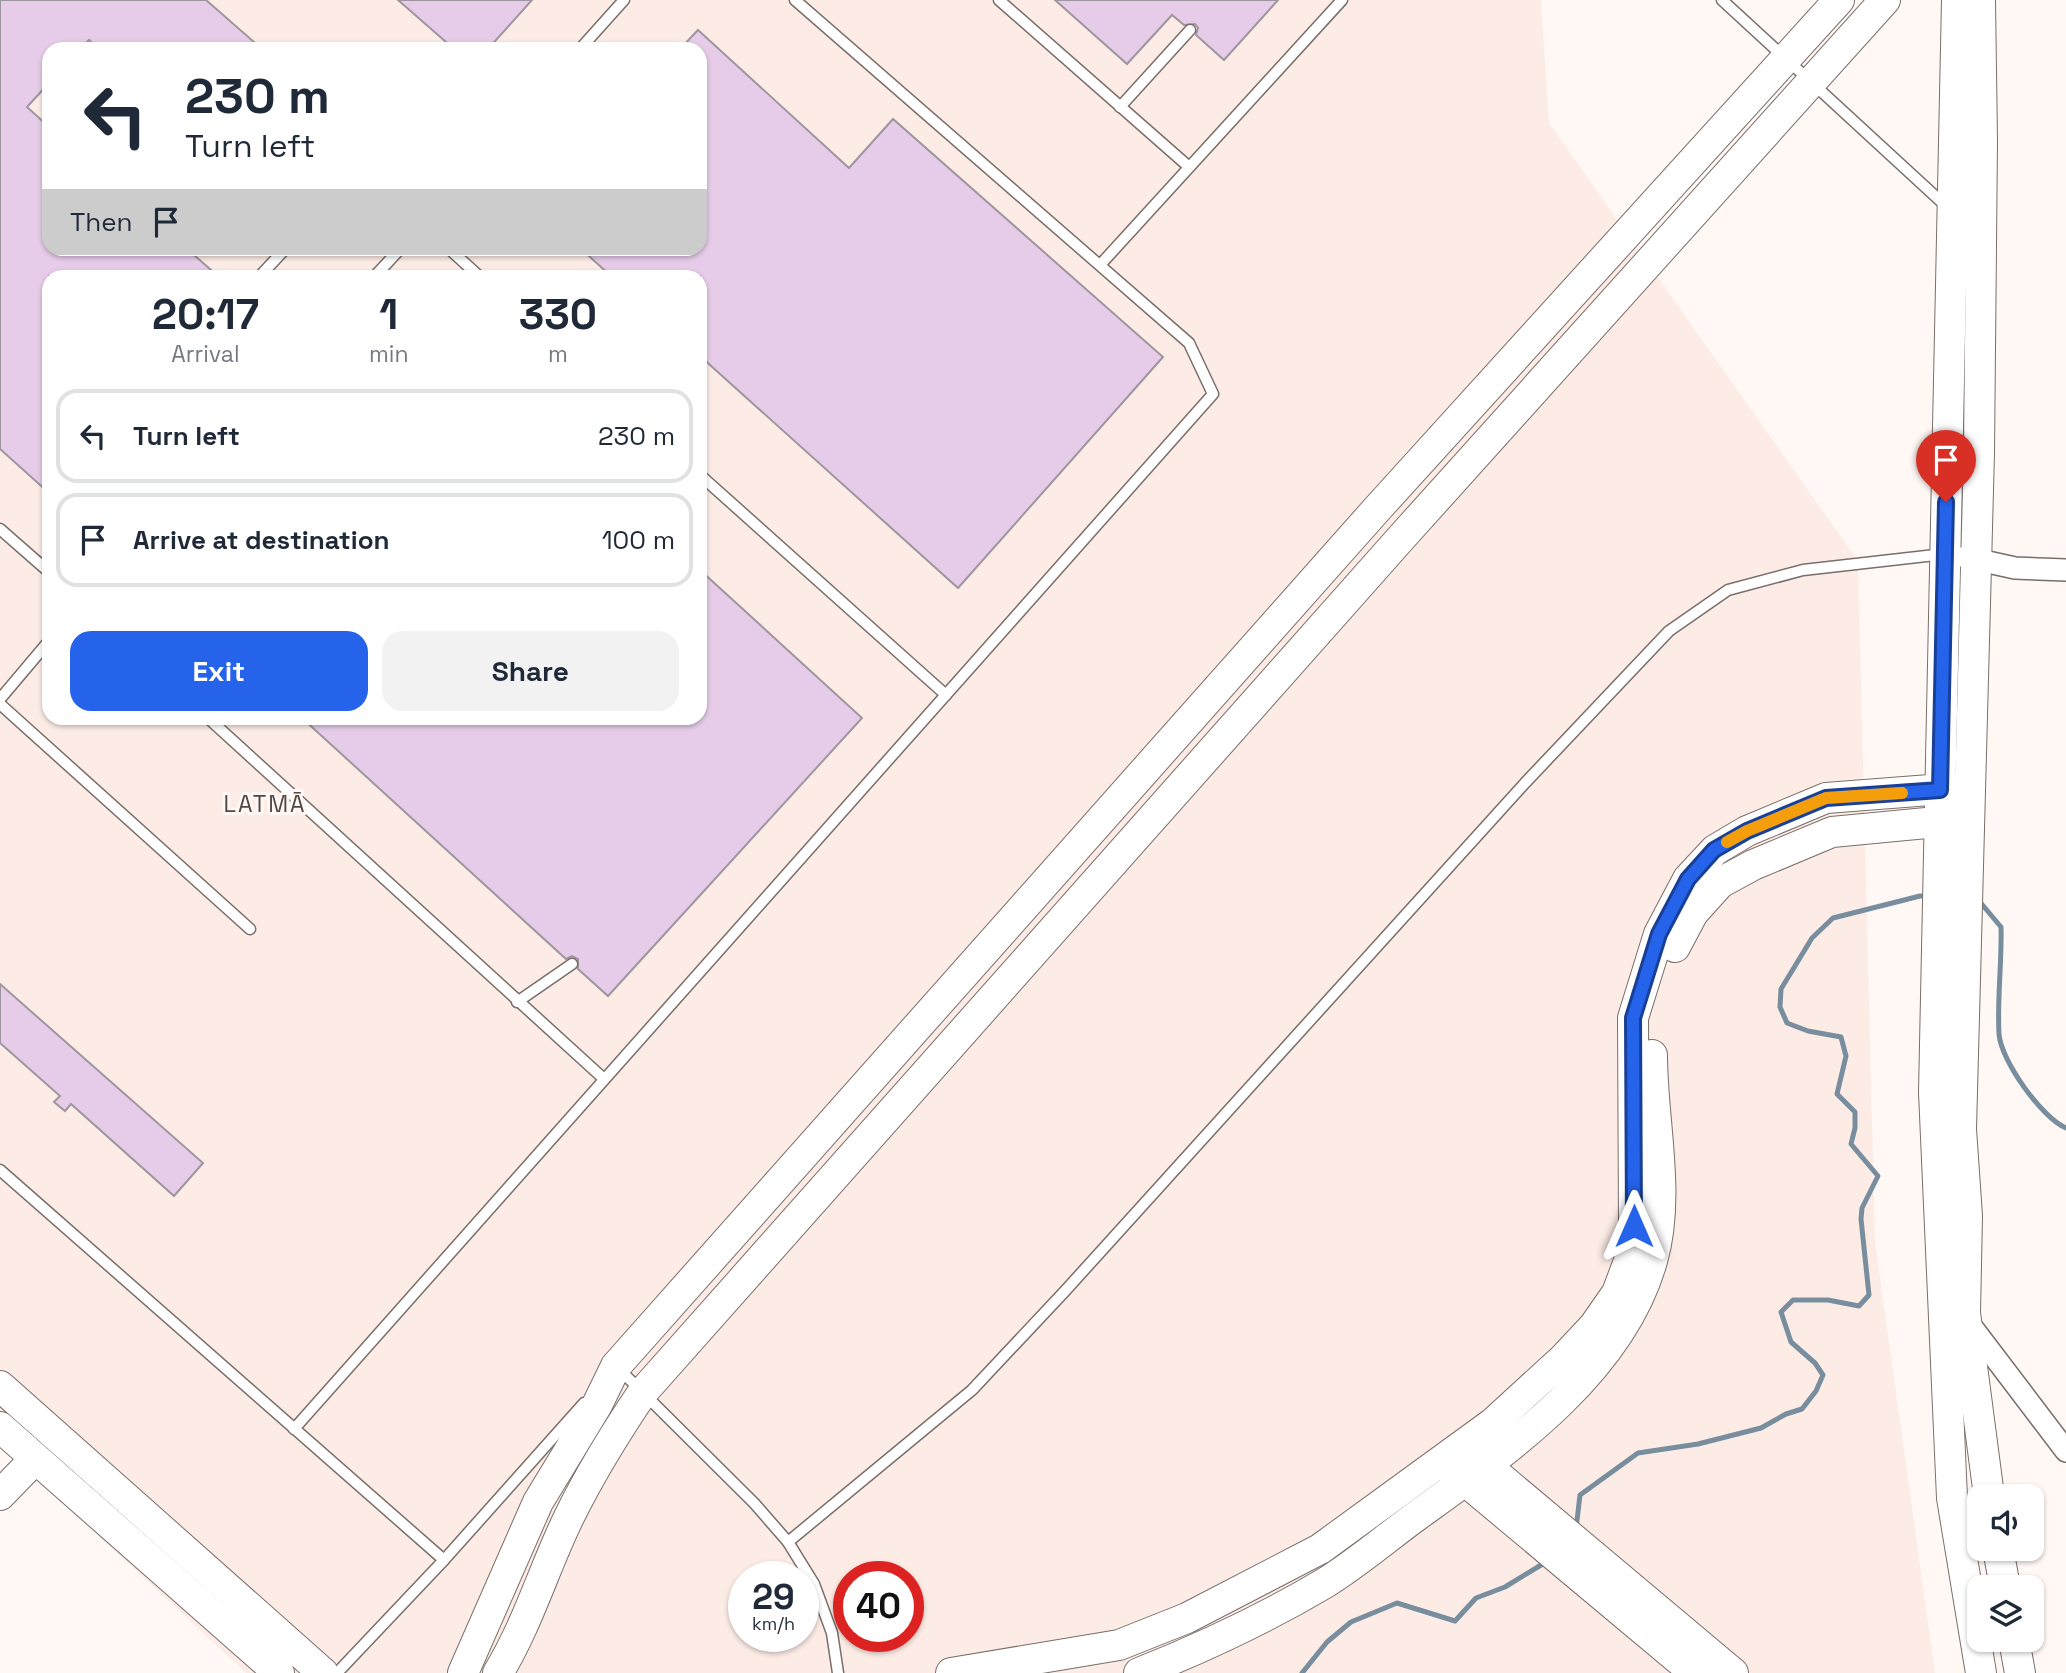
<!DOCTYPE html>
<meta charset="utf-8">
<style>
body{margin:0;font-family:"Space Grotesk",sans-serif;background:#f2f2f3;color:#1f2937;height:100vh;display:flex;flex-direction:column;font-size:26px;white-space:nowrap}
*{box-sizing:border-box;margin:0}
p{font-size:23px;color:#747a83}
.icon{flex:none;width:38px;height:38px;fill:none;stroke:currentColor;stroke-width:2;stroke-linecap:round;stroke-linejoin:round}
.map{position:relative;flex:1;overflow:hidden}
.panel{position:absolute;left:42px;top:270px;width:665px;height:455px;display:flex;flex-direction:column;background:#fff;border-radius:21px;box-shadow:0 2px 5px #0004}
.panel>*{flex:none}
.top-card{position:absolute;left:42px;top:42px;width:665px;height:214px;border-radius:21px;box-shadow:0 2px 5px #0004;background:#fff;color:#1f2937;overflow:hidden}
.controls{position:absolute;left:1967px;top:1484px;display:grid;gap:14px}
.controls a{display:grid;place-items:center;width:77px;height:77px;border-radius:14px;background:#fff;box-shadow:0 2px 5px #0004;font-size:35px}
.speed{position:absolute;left:728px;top:1561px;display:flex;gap:14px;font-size:35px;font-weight:700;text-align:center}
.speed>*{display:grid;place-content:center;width:91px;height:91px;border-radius:50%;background:#fff;box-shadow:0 2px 5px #0004;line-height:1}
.speed small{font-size:18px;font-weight:400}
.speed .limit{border:10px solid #d22;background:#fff;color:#111}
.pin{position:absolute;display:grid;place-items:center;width:60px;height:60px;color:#fff;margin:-72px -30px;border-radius:50% 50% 50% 0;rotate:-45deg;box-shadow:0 0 7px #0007}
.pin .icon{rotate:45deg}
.me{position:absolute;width:77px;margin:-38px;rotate:0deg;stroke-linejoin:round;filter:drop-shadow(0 0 5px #0008)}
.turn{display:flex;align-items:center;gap:24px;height:147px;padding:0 28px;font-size:32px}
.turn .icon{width:91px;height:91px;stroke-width:2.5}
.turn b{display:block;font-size:49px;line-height:60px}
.then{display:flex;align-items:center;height:66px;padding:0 28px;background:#0003;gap:14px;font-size:26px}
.eta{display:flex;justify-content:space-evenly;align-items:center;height:119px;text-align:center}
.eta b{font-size:42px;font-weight:700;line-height:49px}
.cta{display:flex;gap:14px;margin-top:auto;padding:14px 28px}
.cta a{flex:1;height:80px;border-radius:21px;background:#2563eb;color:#fff;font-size:28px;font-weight:700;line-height:80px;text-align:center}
.cta a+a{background:#f2f2f3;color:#1f2937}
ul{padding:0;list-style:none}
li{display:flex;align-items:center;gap:21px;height:94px;margin:0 14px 10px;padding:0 14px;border:4px solid #e0e1e3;border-radius:21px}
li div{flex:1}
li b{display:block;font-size:26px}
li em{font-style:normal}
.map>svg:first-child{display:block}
.built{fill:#fdece6;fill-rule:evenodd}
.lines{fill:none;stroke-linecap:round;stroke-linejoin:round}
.stream{stroke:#788e9e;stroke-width:5}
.building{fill:#e6cce8;stroke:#9e969f;stroke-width:2}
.lane-casing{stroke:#796e6a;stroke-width:13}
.street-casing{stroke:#796e6a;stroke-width:24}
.secondary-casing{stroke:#796e6a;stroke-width:32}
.lane{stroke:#fff;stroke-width:10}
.street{stroke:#fff;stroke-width:21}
.secondary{stroke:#fff;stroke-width:30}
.route-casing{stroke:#184099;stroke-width:18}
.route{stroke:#2563eb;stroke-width:12}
.slow{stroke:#f59e0b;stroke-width:12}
.labels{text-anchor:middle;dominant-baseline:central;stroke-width:6;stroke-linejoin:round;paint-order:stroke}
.neighbourhood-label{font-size:23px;letter-spacing:2px;fill:#524845;stroke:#fff8f5}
</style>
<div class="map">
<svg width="2066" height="1673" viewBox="0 0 2066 1673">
<rect width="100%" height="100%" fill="#fff8f5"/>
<!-- built -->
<path class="built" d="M0,0H1541L1549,123L1858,561L1875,1241L1935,1673H246L0,1444ZM49,49H700V248H49ZM49,276H700V718H49ZM744,1577H803V1636H744ZM849,1577H908V1636H849Z"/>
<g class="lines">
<!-- stream -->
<g class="stream">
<path d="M1976,902H1980L2001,927C2002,962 1997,999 1999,1034C2001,1061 2042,1118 2066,1128"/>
<polyline points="1576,1529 1580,1495 1638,1453 1698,1444 1761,1428 1786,1414 1802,1409 1816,1391 1823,1375 1815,1363 1791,1342 1781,1312 1793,1300 1828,1300 1859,1306 1869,1295 1861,1219 1862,1208 1878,1176 1851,1144 1855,1128 1855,1112 1837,1094 1846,1056 1841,1037 1808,1031 1787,1023 1780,1007 1781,989 1812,938 1833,918 1920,896 1928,896"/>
<polyline points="1302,1673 1327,1642 1351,1622 1397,1603 1455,1621 1476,1598 1505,1587 1546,1562"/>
</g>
</g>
<!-- building -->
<g class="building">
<polygon points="0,0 206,0 262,49 99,49 89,40 80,49 49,49 49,83 27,107 49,127 49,248 186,248 218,276 49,276 49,493 0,449"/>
<polygon points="398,0 532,0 488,49 454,49"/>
<polygon points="1055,0 1278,0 1224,60 1196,35 1198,28 1195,24 1184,25 1172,15 1127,64"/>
<polygon points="698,30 849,168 893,119 1163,357 958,588 700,356 700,276 611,276 580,248 700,248 700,49 680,49"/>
<polygon points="700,570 862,718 608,996 578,969 578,959 572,956 566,959 302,718 700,718"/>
<polygon points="0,984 203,1163 174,1196 71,1104 65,1111 54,1102 60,1096 0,1043"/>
</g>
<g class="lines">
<!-- lane casing -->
<g class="lane-casing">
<g id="lane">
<polyline points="999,0 1188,166"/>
<polyline points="1722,0 1947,207"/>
<polyline points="580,49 624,0"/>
<polyline points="1120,107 1190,30"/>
<polyline points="448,248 479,276"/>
<polyline points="1100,265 1342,0"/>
<polyline points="260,276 286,248"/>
<polyline points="375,276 401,248"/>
<polyline points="700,475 946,695"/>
<polyline points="0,529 49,572"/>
<polyline points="0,699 49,641"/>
<polyline points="0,704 250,929"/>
<polyline points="208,718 604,1079"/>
<polyline points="517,1002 572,964"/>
<polyline points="0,1170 444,1560"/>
<polyline points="618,1368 754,1503 788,1542 814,1584 832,1633 838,1673"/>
<polyline points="294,1429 1213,394 1189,343 795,0"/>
<polyline points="788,1542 972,1390 1065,1291 1525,783 1669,631 1728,590 1803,570 1944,554"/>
<polyline points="337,1673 444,1560 584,1403"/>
</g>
</g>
<!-- street casing -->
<g class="street-casing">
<g id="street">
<polyline points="1965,557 2015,568 2066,570"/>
<polyline points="1968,1322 2066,1451"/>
</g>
</g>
<!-- secondary casing -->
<g class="secondary-casing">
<g id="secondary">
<polyline points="1957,0 1934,1092 1952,1498 1981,1673"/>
<polyline points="1980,0 1982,141 1979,453 1961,1129 1967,1216 1965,1313 1989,1496"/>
<polyline points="1675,947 1693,913 1720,883 1753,865 1832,832 1958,820"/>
<polyline points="0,1386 323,1673"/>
<polyline points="0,1427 279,1673"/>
<polyline points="1471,1453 1733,1673"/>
<polyline points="1451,1469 1695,1673"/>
<polyline points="0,1495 35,1459"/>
<polyline points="1998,1549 2005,1587"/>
<polyline points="2014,1640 2020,1673"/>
<polyline points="463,1673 538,1502 597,1405 616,1366 1377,509 1839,0"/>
<path d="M498,1673C528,1624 544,1568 569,1517C590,1474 616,1432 643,1392L1401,538L1885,0"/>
<polyline points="951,1673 1119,1645 1187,1618 1320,1549 1493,1423 1564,1358 1594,1326 1617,1293 1629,1261 1634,1226 1633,1018 1659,934 1688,879 1715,850 1747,831 1826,798 1969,787"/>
<path d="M1139,1673C1202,1648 1266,1618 1325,1583C1356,1564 1385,1539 1415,1517C1505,1452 1620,1374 1652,1261C1671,1195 1652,1122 1652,1055"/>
</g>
</g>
<!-- lane -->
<use href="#lane" class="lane"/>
<!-- street -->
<use href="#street" class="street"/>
<!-- secondary -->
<use href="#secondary" class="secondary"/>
</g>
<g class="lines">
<!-- route casing -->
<g class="route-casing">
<polyline id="route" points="1634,1226 1633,1018 1659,934 1688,879 1714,850 1747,831 1826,798 1940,790 1946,502"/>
</g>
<!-- route -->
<use href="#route" class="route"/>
<!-- slow -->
<polyline class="slow" points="1727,842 1747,831 1826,798 1902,793"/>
</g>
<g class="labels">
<!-- neighbourhood labels -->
<g class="neighbourhood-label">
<text x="265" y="804">LATMĀ</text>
</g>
</g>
</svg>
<div class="controls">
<a><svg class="icon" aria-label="sound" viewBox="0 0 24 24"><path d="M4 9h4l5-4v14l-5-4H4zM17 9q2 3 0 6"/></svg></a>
<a><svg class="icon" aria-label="layers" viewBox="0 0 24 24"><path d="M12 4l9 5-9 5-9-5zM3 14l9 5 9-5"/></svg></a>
</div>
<div class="speed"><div>29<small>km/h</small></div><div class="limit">40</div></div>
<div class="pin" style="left:1946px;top:502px;background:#d93025"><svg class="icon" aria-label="arrive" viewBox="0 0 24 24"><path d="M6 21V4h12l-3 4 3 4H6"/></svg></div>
<svg class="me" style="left:1634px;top:1226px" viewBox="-20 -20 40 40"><path d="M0-17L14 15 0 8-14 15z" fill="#2563eb" stroke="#fff" stroke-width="4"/></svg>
<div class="top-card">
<div class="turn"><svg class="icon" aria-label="left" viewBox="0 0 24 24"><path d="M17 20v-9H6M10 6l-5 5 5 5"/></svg><div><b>230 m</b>Turn left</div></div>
<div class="then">Then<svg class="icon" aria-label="arrive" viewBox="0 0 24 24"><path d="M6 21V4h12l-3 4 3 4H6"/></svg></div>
</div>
<section class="panel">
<div class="eta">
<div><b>20:17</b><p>Arrival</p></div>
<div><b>1</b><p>min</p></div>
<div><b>330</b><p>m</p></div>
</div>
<ul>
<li><svg class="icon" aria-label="left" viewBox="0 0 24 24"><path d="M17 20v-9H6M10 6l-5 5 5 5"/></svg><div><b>Turn left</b></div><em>230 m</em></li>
<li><svg class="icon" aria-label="arrive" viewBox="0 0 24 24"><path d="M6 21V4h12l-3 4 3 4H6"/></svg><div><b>Arrive at destination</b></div><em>100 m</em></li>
</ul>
<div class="cta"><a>Exit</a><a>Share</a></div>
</section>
</div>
